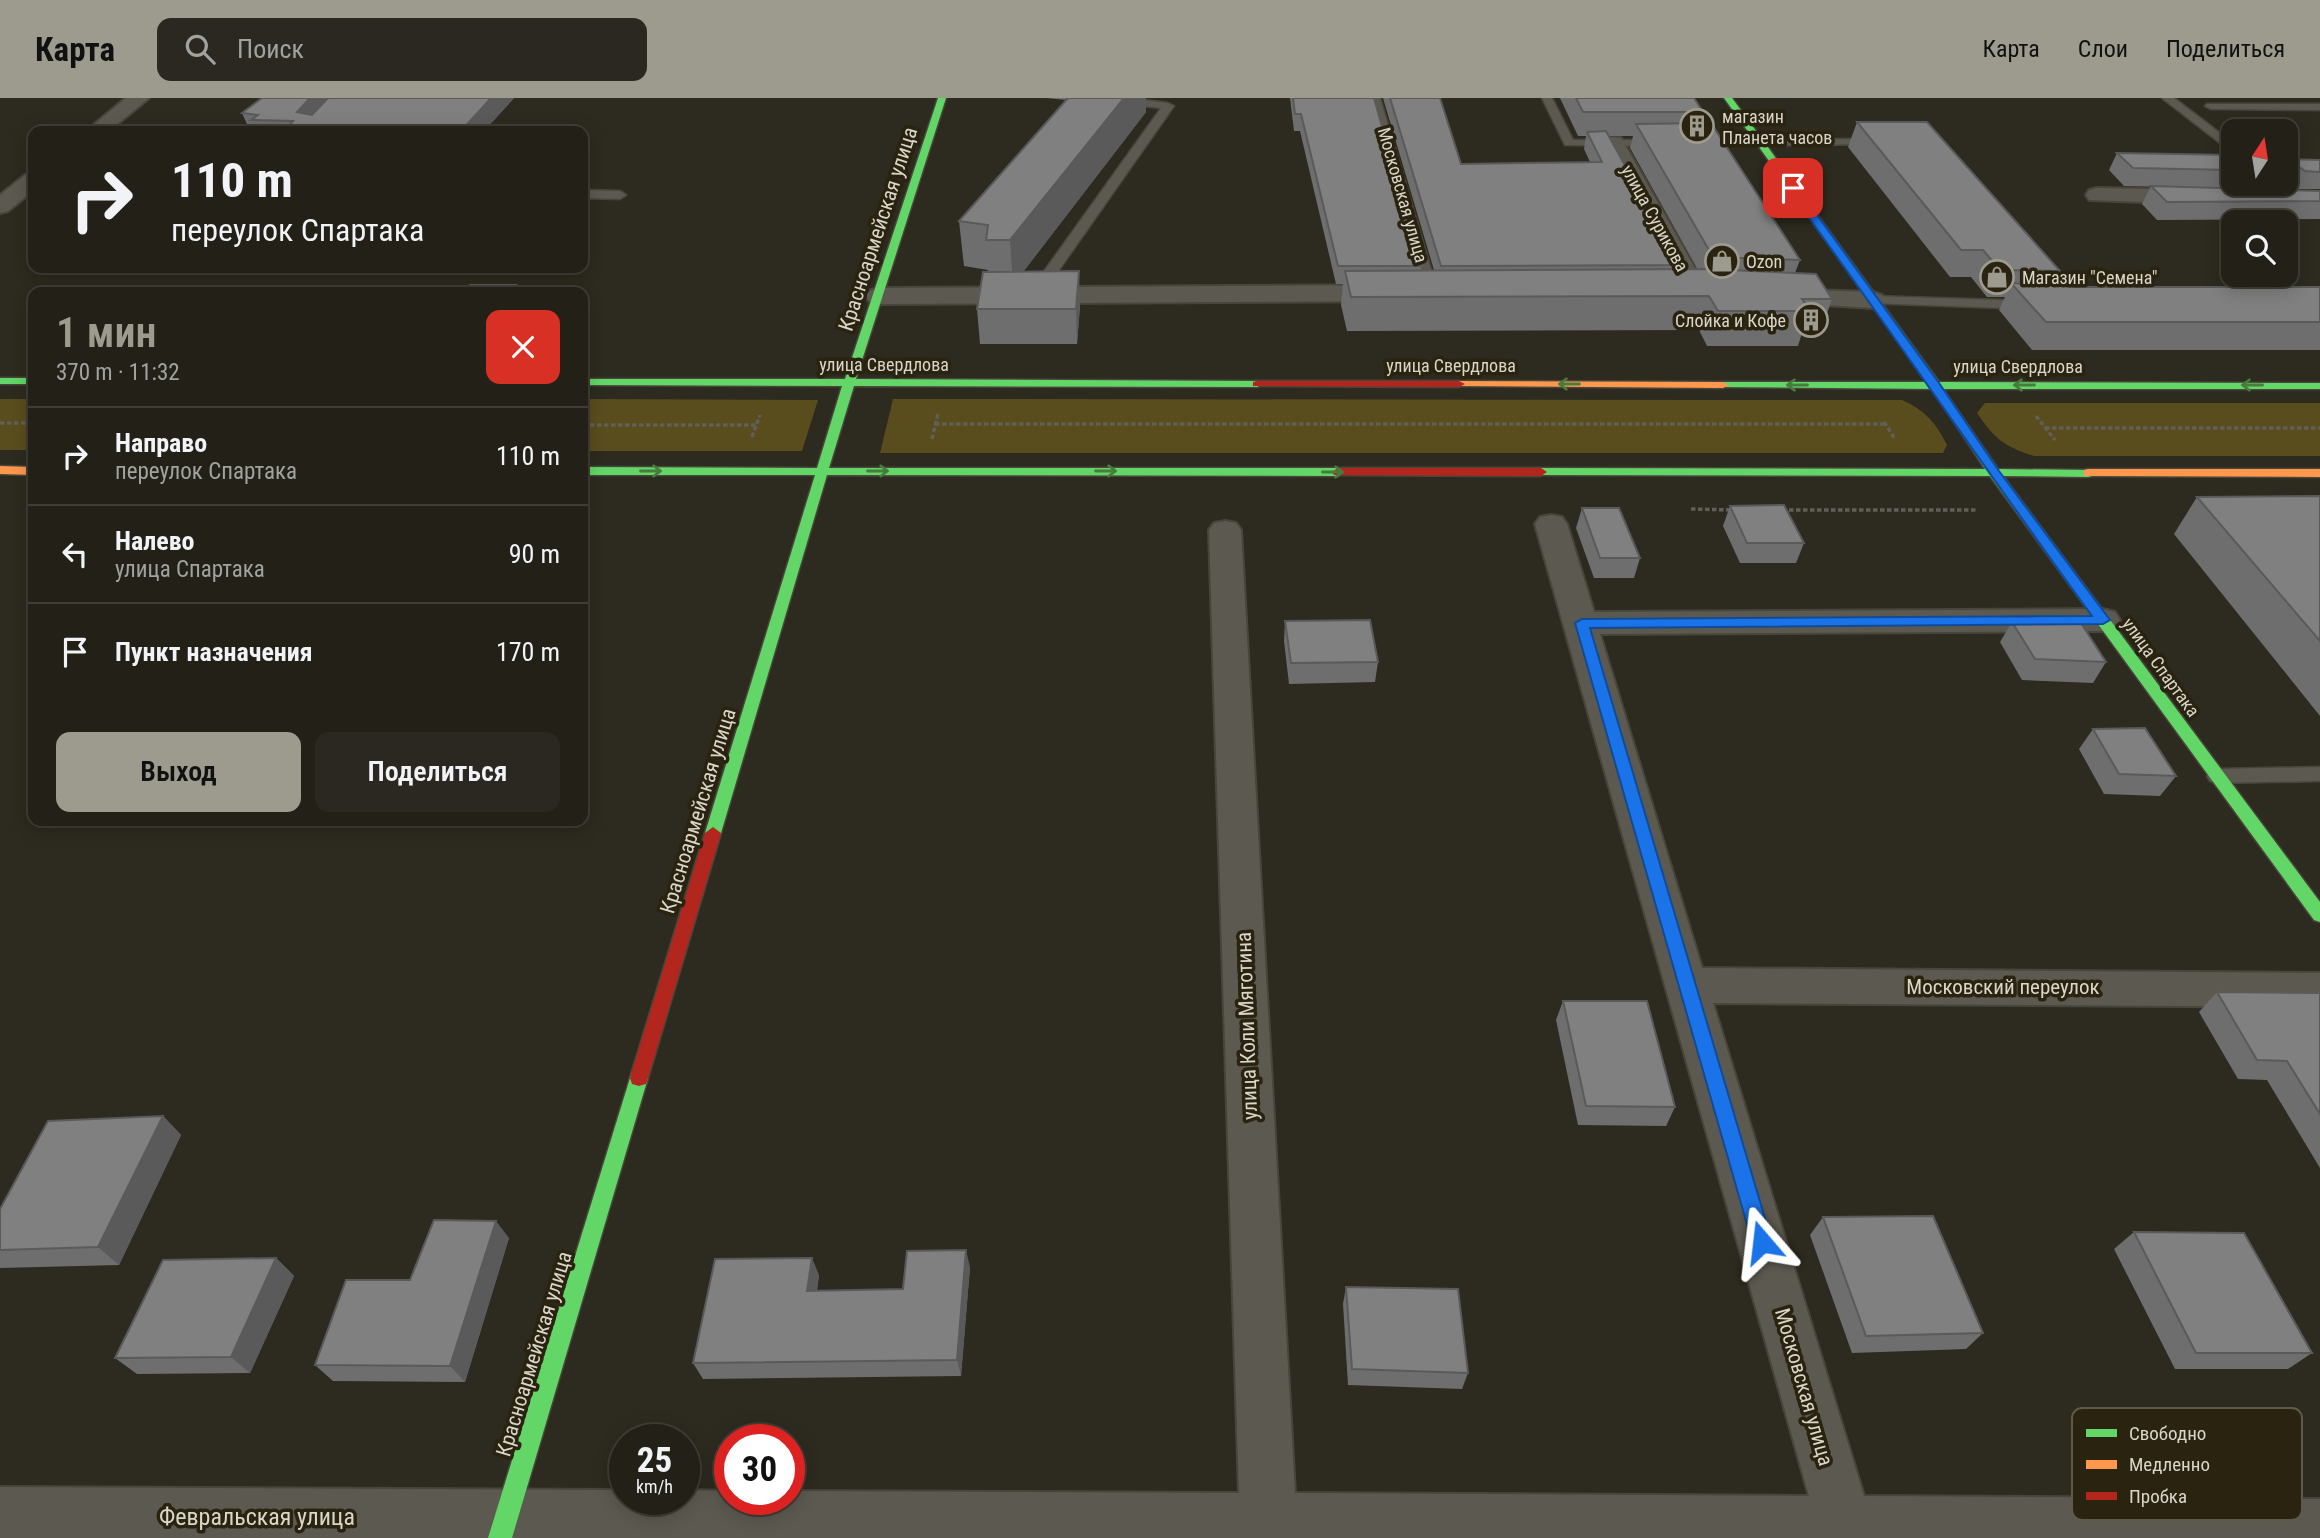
<!DOCTYPE html>
<html lang="ru">
<meta charset="utf-8">
<style>
body{margin:0;font-family:"Roboto Condensed",sans-serif;background:#2a2820;color:#f1f3f6;height:100vh;display:flex;flex-direction:column;font-size:26px;white-space:nowrap}
*{box-sizing:border-box;margin:0}
p{font-size:23px;color:#a2a3a1}
.icon{flex:none;width:38px;height:38px;fill:none;stroke:currentColor;stroke-width:2;stroke-linecap:round;stroke-linejoin:round}
.map{position:relative;flex:1;overflow:hidden}
.panel{position:absolute;left:28px;top:189px;width:560px;height:539px;display:flex;flex-direction:column;background:#222017;border-radius:14px;box-shadow:0 4px 18px #0003,0 0 0 2px #3f3e36}
.panel>*{flex:none}
.banner{position:absolute;left:28px;top:28px;width:560px;height:147px;border-radius:14px;box-shadow:0 4px 18px #0003,0 0 0 2px #3f3e36;background:#222017;color:#f1f3f6;overflow:hidden}
.needle{width:46px;rotate:12deg}
.tools{position:absolute;left:2221px;top:21px;display:grid;gap:14px}
.tools a{display:grid;place-items:center;width:77px;height:77px;border-radius:14px;background:#222017;box-shadow:0 4px 18px #0003,0 0 0 2px #3f3e36;font-size:35px}
.speed{position:absolute;left:609px;top:1326px;display:flex;gap:14px;font-size:35px;font-weight:700;text-align:center}
.speed>*{display:grid;place-content:center;width:91px;height:91px;border-radius:50%;background:#222017;box-shadow:0 4px 18px #0003,0 0 0 2px #3f3e36;line-height:1}
.speed small{font-size:18px;font-weight:400}
.speed .limit{border:10px solid #d22;background:#fff;color:#111}
.pin{position:absolute;display:grid;place-items:center;width:60px;height:60px;color:#fff;margin:-30px;border-radius:14px;box-shadow:0 4px 10px #0006}
.me{position:absolute;width:77px;margin:-38px;rotate:343deg;stroke-linejoin:round;filter:drop-shadow(0 0 5px #0008)}
.turn{display:flex;align-items:center;gap:24px;height:147px;padding:0 28px;font-size:32px}
.turn .icon{width:91px;height:91px;stroke-width:2.5}
.turn b{display:block;font-size:49px;line-height:60px}
.round{display:grid;place-items:center;flex:none;width:74px;height:74px;border-radius:14px;background:#2a2820}
.head{display:flex;align-items:center;justify-content:space-between;height:119px;padding:0 28px}
h1{font-size:42px;font-weight:600;line-height:52px;color:#9d9a8e}
.action{display:flex;gap:14px;margin-top:auto;padding:14px 28px}
.action a{flex:1;height:80px;border-radius:14px;background:#9d9a8e;color:#111;font-size:28px;font-weight:600;line-height:80px;text-align:center}
.action a+a{background:#2a2820;color:#f1f3f6}
ul{padding:0;list-style:none}
li{display:flex;align-items:center;gap:21px;height:98px;padding:0 28px;border-top:2px solid #3f3e36}
li div{flex:1}
li b{display:block;font-size:26px}
li em{font-style:normal}
header{display:flex;align-items:center;gap:42px;box-sizing:border-box;height:98px;padding:0 35px;background:#9d9a8e;color:#111}
header strong{font-size:33px}
nav{display:flex;gap:38px;margin-inline-start:auto;font-size:24px}
.search{width:490px;height:63px;background:#2a2820;display:flex;align-items:center;gap:18px;box-sizing:border-box;padding:0 24px;border-radius:14px;color:#a2a3a1;font-size:26px}
.map>svg:first-child{display:block}
.green{fill:#5a4d1d}
.lines{fill:none;stroke-linecap:round;stroke-linejoin:round}
.lane-casing{stroke:#48453b;stroke-width:3}
.street-casing{stroke:#48453b;stroke-width:4}
.fast-casing{stroke:#48453b;stroke-width:3}
.slow-casing{stroke:#48453b;stroke-width:3}
.jam-casing{stroke:#48453b;stroke-width:3}
.path{stroke:#615f57;stroke-width:3.5;stroke-dasharray:4.5 2.5;stroke-linecap:butt}
.lane{fill:#5c5a50;fill-rule:evenodd}
.street{fill:#5c5a50;fill-rule:evenodd}
.fast{fill:#63d668;fill-rule:evenodd}
.slow{fill:#ff974d;fill-rule:evenodd}
.jam{fill:#b3261e;fill-rule:evenodd}
.wall{fill:#6e6e6e;fill-rule:evenodd}
.shaded-wall{fill:#5a5a5a}
.building{fill:#808080;stroke:#5a5a5a;stroke-width:2}
.oneway{stroke:#467c3c}
.route{fill:#1a73e8;stroke:#114b97;stroke-width:2}
.labels{text-anchor:middle;dominant-baseline:central;stroke-width:7;stroke-linejoin:round;paint-order:stroke}
.far-poi-label{font-size:18px;fill:#d9d6ca;stroke:#292310;text-anchor:start}
.far-street-label{font-size:18px;fill:#d9d6ca;stroke:#292310}
.street-label{font-size:21px;fill:#d9d6ca;stroke:#292310}
.near-street-label{font-size:24px;fill:#d9d6ca;stroke:#292310}
.key{fill:#292310;stroke:#5e5948;stroke-width:2}
.key-label{font-size:19px;fill:#d9d6ca}
</style>
<header>
<strong>Карта</strong>
<div class="search"><svg class="icon" aria-label="search" viewBox="0 0 24 24"><circle cx="10" cy="10" r="6"/><path d="M15 15l6 6"/></svg>Поиск</div>
<nav><a>Карта</a><a>Слои</a><a>Поделиться</a></nav>
</header>
<div class="map">
<svg width="2320" height="1440" viewBox="0 0 2320 1440">
<rect width="100%" height="100%" fill="#2d2a1f"/>
<!-- green -->
<g class="green">
<rect x="0" y="301" width="33" height="51"/>
<polygon points="583,301 818,302 802,353 583,353"/>
<path d="M893,301L1902,302C1924,311 1937,326 1947,347L1943,355H880Z"/>
<path d="M1985,305H2320V358H2034C2003,348 1996,342 1977,315Z"/>
</g>
<g class="lines">
<!-- lane casing -->
<g class="lane-casing">
<g id="lane">
<polygon points="1096,0 1129,0 1168,5 1174,8 1040,199 1030,199 1030,193 1161,10 1101,3"/>
<polygon points="1370,0 1380,0 1438,195 1436,198 1426,198 1424,195"/>
<polygon points="1542,0 1552,0 1573,42 1658,42 1664,45 1658,48 1565,47"/>
<polygon points="2162,0 2174,0 2233,45 2233,55"/>
<polygon points="2207,6 2320,6 2320,12 2211,11 2205,8"/>
<polygon points="1879,41 1885,44 1883,46 1697,48 1691,45 1697,42"/>
<polygon points="2272,86 2285,86 2303,101 2297,105 2293,104"/>
<polygon points="583,92 620,93 626,97 620,101 583,100"/>
<polygon points="1873,198 2031,203 2038,207 2031,211 1868,205 1868,199"/>
<polygon points="2320,669 2320,683 2217,685 2210,683 2207,678 2210,673 2217,671"/>
</g>
</g>
<!-- street casing -->
<g class="street-casing">
<g id="street">
<polygon points="126,0 149,0 109,33 86,33"/>
<polygon points="1613,39 1621,40 1624,45 1709,195 1705,200 1696,203 1687,200 1683,195 1602,45 1605,40"/>
<polygon points="33,75 33,93 8,113 0,115 0,97 25,77"/>
<polygon points="2097,90 2199,92 2207,94 2210,99 2207,104 2199,106 2089,102 2086,97 2089,92"/>
<polygon points="1395,187 1404,190 1408,195 1404,200 1395,203 878,206 869,203 865,198 869,193 878,190"/>
<polygon points="1781,191 1873,194 1882,197 1886,202 1882,207 1873,210 1772,204 1768,199 1772,194"/>
<polygon points="1551,417 1562,419 1567,426 1594,514 2103,511 2115,514 2120,522 2115,530 2103,533 1600,536 1702,870 2320,875 2320,909 1713,905 1864,1398 2320,1401 2320,1440 0,1440 0,1389 625,1392 625,1402 684,1402 684,1392 730,1393 730,1402 789,1402 789,1393 1239,1395 1209,432 1214,425 1225,423 1236,425 1241,432 1295,1395 1809,1398 1535,426 1540,419"/>
</g>
</g>
<!-- fast casing -->
<g class="fast-casing">
<g id="fast">
<polygon points="938,0 946,0 856,281 1257,283 1263,286 1257,289 854,288 829,370 1338,370 1344,374 1338,378 827,377 721,735 719,739 707,739 705,735 815,377 583,377 583,369 817,370 842,288 583,287 583,281 845,281"/>
<polygon points="1724,0 1732,0 1939,284 2320,285 2320,291 1943,291 1998,371 2092,372 2092,378 2088,379 2003,378 2320,804 2320,824 2314,822 1990,378 1537,377 1535,374 1541,370 1985,371 1932,291 1719,289 1717,287 1723,284 1927,284"/>
<rect x="0" y="280" width="33" height="6"/>
<polygon points="639,972 646,974 648,980 512,1440 488,1440 630,980 632,974"/>
</g>
</g>
<!-- slow casing -->
<g class="slow-casing">
<g id="slow">
<polygon points="1459,283 1723,284 1729,287 1723,290 1455,288 1455,284"/>
<polygon points="0,368 33,369 33,377 0,376"/>
<polygon points="2088,371 2320,371 2320,379 2084,378 2084,372"/>
</g>
</g>
<!-- jam casing -->
<g class="jam-casing">
<g id="jam">
<polygon points="1257,283 1459,283 1465,286 1459,289 1253,288 1253,284"/>
<polygon points="1338,370 1541,370 1547,374 1541,378 1334,377 1332,374"/>
<polygon points="713,729 721,735 648,980 646,986 639,988 632,986 630,980 705,735"/>
</g>
</g>
<!-- path -->
<g class="path">
<polyline points="2036,318 2055,342"/>
<polyline points="1884,324 1895,341"/>
<polyline points="0,325 33,325"/>
<polyline points="935,326 1886,326"/>
<polyline points="583,327 756,327"/>
<polyline points="2045,330 2320,330"/>
<polyline points="752,339 760,317"/>
<polyline points="932,341 938,315"/>
<polyline points="1691,411 1735,412"/>
<polyline points="1782,412 1976,412"/>
</g>
<!-- lane -->
<use href="#lane" class="lane"/>
<!-- street -->
<use href="#street" class="street"/>
<!-- fast -->
<use href="#fast" class="fast"/>
<!-- slow -->
<use href="#slow" class="slow"/>
<!-- jam -->
<use href="#jam" class="jam"/>
</g>
<!-- wall -->
<g class="wall">
<polygon points="262,0 514,0 484,33 250,33 242,15"/>
<polygon points="1046,0 1146,0 1146,14 1023,174 1080,208 1077,246 980,246 977,211 988,172 964,168 959,123 1066,2"/>
<path d="M1290,0H1374L1421,168V172H1434L1383,0H1440L1461,66L1590,64L1584,51L1586,38H1578L1560,0H1694L1703,14L1700,25L1800,162L1795,175L1832,201L1820,236L1802,235L1798,248H1707L1699,232L1347,233L1341,207L1343,186H1336L1300,33H1294ZM1608,38H1633L1630,50L1698,172H1678L1680,167Z"/>
<polygon points="1857,24 2060,173 2053,188 2076,189 2320,189 2320,252 2032,252 1999,212 2005,199 1987,199 1971,179 1950,179 1848,49"/>
<polygon points="2117,55 2233,57 2233,86 2276,86 2273,91 2124,88 2109,72"/>
<polygon points="2286,61 2320,62 2320,91 2295,91 2286,84"/>
<polygon points="2151,88 2320,103 2320,121 2157,122 2142,106"/>
<polygon points="2320,398 2320,618 2174,436 2197,399"/>
<polygon points="1730,408 1804,445 1796,465 1740,465 1723,428"/>
<polygon points="1582,410 1640,460 1634,480 1594,480 1576,430"/>
<polygon points="1285,523 1378,564 1375,584 1289,586 1284,543"/>
<polygon points="2012,524 2106,564 2093,585 2022,582 2000,544"/>
<polygon points="2093,631 2176,678 2160,698 2104,696 2079,651"/>
<polygon points="2217,894 2320,895 2320,1070 2267,982 2238,981 2199,914"/>
<polygon points="1563,903 1675,1009 1666,1028 1578,1027 1556,922"/>
<polygon points="163,1018 181,1037 119,1167 0,1170 0,1152"/>
<polygon points="1823,1119 1983,1235 1966,1251 1852,1255 1810,1137"/>
<polygon points="2134,1134 2312,1255 2288,1271 2175,1271 2114,1151"/>
<polygon points="509,1140 465,1284 333,1283 315,1267"/>
<polygon points="276,1160 294,1178 250,1275 137,1276 115,1260"/>
<polygon points="970,1169 961,1278 703,1281 693,1265 819,1177 817,1193 903,1191"/>
<polygon points="1346,1189 1468,1275 1462,1291 1348,1287 1343,1206"/>
</g>
<!-- shaded-wall -->
<g class="shaded-wall">
<polygon points="310,0 334,0 305,33 297,14"/>
<polygon points="491,0 514,0 484,33 461,33"/>
<polygon points="1124,0 1146,0 1146,14 1013,187 1010,142"/>
<polygon points="1079,173 1080,208 1077,246 1076,211"/>
<polygon points="516,187 518,194 511,194"/>
<polygon points="163,1018 181,1037 119,1167 98,1149"/>
<polygon points="496,1123 509,1140 465,1284 450,1268"/>
<polygon points="966,1152 970,1169 961,1278 957,1262"/>
<polygon points="276,1160 294,1178 250,1275 231,1259"/>
<polygon points="812,1160 819,1177 814,1210 807,1193"/>
</g>
<!-- building -->
<g class="building">
<polygon points="262,0 310,0 297,14 312,17 328,0 491,0 461,33 284,33 293,23 251,22 258,17 242,15"/>
<polygon points="1068,0 1124,0 1010,142 986,142 988,127 959,123"/>
<polygon points="1293,0 1374,0 1421,168 1338,168 1301,16 1295,16"/>
<polygon points="1390,0 1440,0 1461,66 1602,64 1587,34 1606,33 1680,167 1441,168"/>
<polygon points="1576,0 1694,0 1703,14 1583,14"/>
<polygon points="1857,24 1927,24 2060,173 2000,172 1983,152 1961,152"/>
<polygon points="1711,25 1800,162 1713,159 1636,26"/>
<polygon points="2117,55 2233,57 2233,72 2133,70"/>
<polygon points="2286,61 2320,62 2320,74 2305,73 2295,66 2286,67"/>
<polygon points="2151,88 2320,93 2320,103 2167,104"/>
<polygon points="1706,171 1816,176 1832,201 1802,201 1810,213 1718,213 1709,198 1351,199 1345,173"/>
<polygon points="1079,173 1076,211 977,211 983,174"/>
<polygon points="2011,185 2076,189 2320,189 2320,224 2046,224"/>
<polygon points="470,187 516,187 511,194 464,194"/>
<polygon points="2320,398 2320,543 2197,399"/>
<polygon points="1784,407 1804,445 1747,445 1730,408"/>
<polygon points="1582,410 1619,410 1640,460 1600,460"/>
<polygon points="1370,522 1378,564 1291,565 1285,523"/>
<polygon points="2079,522 2106,564 2035,561 2012,524"/>
<polygon points="2145,630 2176,678 2119,676 2093,631"/>
<polygon points="2217,894 2320,895 2320,1016 2287,963 2257,962"/>
<polygon points="1563,903 1647,903 1675,1009 1586,1008"/>
<polygon points="163,1018 98,1149 0,1152 0,1111 48,1023"/>
<polygon points="1933,1118 1983,1235 1866,1238 1823,1119"/>
<polygon points="434,1122 496,1123 450,1268 315,1267 346,1182 410,1182"/>
<polygon points="2134,1134 2244,1135 2312,1255 2196,1255"/>
<polygon points="966,1152 957,1262 693,1265 715,1161 812,1160 807,1193 903,1191 907,1153"/>
<polygon points="276,1160 231,1259 115,1260 163,1162"/>
<polygon points="1346,1189 1458,1191 1468,1275 1352,1271"/>
</g>
<!-- one-way arrows -->
<defs><path id="oneway-shaft" d="M-6 0H5M1.5-3L5.5 0L1.5 3" fill="none" stroke-width="1.6" stroke-linecap="round" stroke-linejoin="round" transform="scale(1.75)"/></defs>
<g class="oneway">
<use href="#oneway-shaft" transform="translate(1569 286) rotate(-180)"/>
<use href="#oneway-shaft" transform="translate(1797 287) rotate(-180)"/>
<use href="#oneway-shaft" transform="translate(2024 287) rotate(-180)"/>
<use href="#oneway-shaft" transform="translate(2252 287) rotate(-180)"/>
<use href="#oneway-shaft" transform="translate(651 373)"/>
<use href="#oneway-shaft" transform="translate(878 373)"/>
<use href="#oneway-shaft" transform="translate(1106 373)"/>
<use href="#oneway-shaft" transform="translate(1333 374)"/>
</g>
<!-- route -->
<path class="route" d="M1789,88H1796L1939,285L1999,373L2110,522L2103,526L1590,530L1772,1144L1769,1151L1762,1154L1755,1151L1752,1144L1575,525L1582,521L2092,518C1989,377 1891,233 1789,92Z"/>
<!-- icons -->
<defs>
<g id="building-ring" transform="scale(1.75)"><circle r="9.5" fill="#292310" stroke="#9d9a8e" stroke-width="1.5"/><path d="M-4-6H4V6H1V3H-1V6H-4ZM-2.5-4.3h1.7v1.8h-1.7ZM.8-4.3h1.7v1.8H.8ZM-2.5-1h1.7V.8h-1.7ZM.8-1h1.7V.8H.8Z" fill="#9d9a8e"/></g>
<g id="shop-ring" transform="scale(1.75)"><circle r="9.5" fill="#292310" stroke="#9d9a8e" stroke-width="1.5"/><path d="M-5-2.5h2.3a2.7 3.5 0 0 1 5.4 0H5L5.5 6h-11ZM-1.5-2.5h3a1.5 2.3 0 0 0-3 0Z" fill="#9d9a8e"/></g>
</defs>
<g fill-rule="evenodd">
<use href="#building-ring" x="1697" y="28"/>
<use href="#shop-ring" x="1722" y="163"/>
<use href="#shop-ring" x="1997" y="179"/>
<use href="#building-ring" x="1811" y="222"/>
</g>
<g class="labels">
<!-- far-poi labels -->
<g class="far-poi-label">
<text x="1722" y="18">магазин<tspan x="1722" dy="21">Планета часов</tspan></text>
<text x="1746" y="163">Ozon</text>
<text x="2022" y="179">Магазин "Семена"</text>
<text x="1786" y="222" text-anchor="end">Слойка и Кофе</text>
</g>
<!-- far-street labels -->
<g class="far-street-label">
<text transform="translate(1403 97) rotate(74)">Московская улица</text>
<text transform="translate(1655 120) rotate(61)">улица Сурикова</text>
<text x="884" y="266">улица Свердлова</text>
<text x="1451" y="267">улица Свердлова</text>
<text x="2018" y="268">улица Свердлова</text>
<text transform="translate(2161 569) rotate(54)">улица Спартака</text>
</g>
<!-- street labels -->
<g class="street-label">
<text transform="translate(878 131) rotate(-72)">Красноармейская улица</text>
<text transform="translate(698 713) rotate(-73)">Красноармейская улица</text>
<text x="2003" y="889">Московский переулок</text>
<text transform="translate(1247 928) rotate(-92)">улица Коли Мяготина</text>
<text transform="translate(534 1256) rotate(-73)">Красноармейская улица</text>
<text transform="translate(1804 1289) rotate(74)">Московская улица</text>
</g>
<!-- near-street labels -->
<g class="near-street-label">
<text x="257" y="1419">Февральская улица</text>
</g>
</g>
<!-- legend -->
<rect x="2072" y="1310" width="230" height="112" rx="10" class="key"/>
<rect x="2086" y="1331" width="31" height="8" fill="#63d668"/>
<rect x="2086" y="1362" width="31" height="9" fill="#ff974d"/>
<rect x="2086" y="1394" width="31" height="8" fill="#b3261e"/>
<g class="key-label">
<text x="2129" y="1342">Свободно</text>
<text x="2129" y="1373">Медленно</text>
<text x="2129" y="1405">Пробка</text>
</g>
</svg>
<div class="tools">
<a><svg class="needle" viewBox="-14 -14 28 28"><path d="M0-13l5 13h-10z" fill="#e53935"/><path d="M0 13l5-13h-10z" fill="#a2a3a1"/></svg></a>
<a><svg class="icon" aria-label="search" viewBox="0 0 24 24"><circle cx="10" cy="10" r="6"/><path d="M15 15l6 6"/></svg></a>
</div>
<div class="speed"><div>25<small>km/h</small></div><div class="limit">30</div></div>
<div class="pin" style="left:1793px;top:90px;background:#d93025"><svg class="icon" aria-label="arrive" viewBox="0 0 24 24"><path d="M6 21V4h12l-3 4 3 4H6"/></svg></div>
<svg class="me" style="left:1762px;top:1144px" viewBox="-20 -20 40 40"><path d="M0-17L14 15 0 8-14 15z" fill="#1a73e8" stroke="#fff" stroke-width="4"/></svg>
<div class="banner">
<div class="turn"><svg class="icon" aria-label="right" viewBox="0 0 24 24"><path d="M7 20v-9h11M14 6l5 5-5 5"/></svg><div><b>110 m</b>переулок Спартака</div></div>
</div>
<section class="panel">
<div class="head"><div><h1>1 мин</h1><p>370 m · 11:32</p></div><a class="round" style="background:#d93025;color:#fff"><svg class="icon" aria-label="close" viewBox="0 0 24 24"><path d="M6 6l12 12M18 6L6 18"/></svg></a></div>
<ul>
<li><svg class="icon" aria-label="right" viewBox="0 0 24 24"><path d="M7 20v-9h11M14 6l5 5-5 5"/></svg><div><b>Направо</b><p>переулок Спартака</p></div><em>110 m</em></li>
<li><svg class="icon" aria-label="left" viewBox="0 0 24 24"><path d="M17 20v-9H6M10 6l-5 5 5 5"/></svg><div><b>Налево</b><p>улица Спартака</p></div><em>90 m</em></li>
<li><svg class="icon" aria-label="arrive" viewBox="0 0 24 24"><path d="M6 21V4h12l-3 4 3 4H6"/></svg><div><b>Пункт назначения</b></div><em>170 m</em></li>
</ul>
<div class="action"><a>Выход</a><a>Поделиться</a></div>
</section>
</div>
